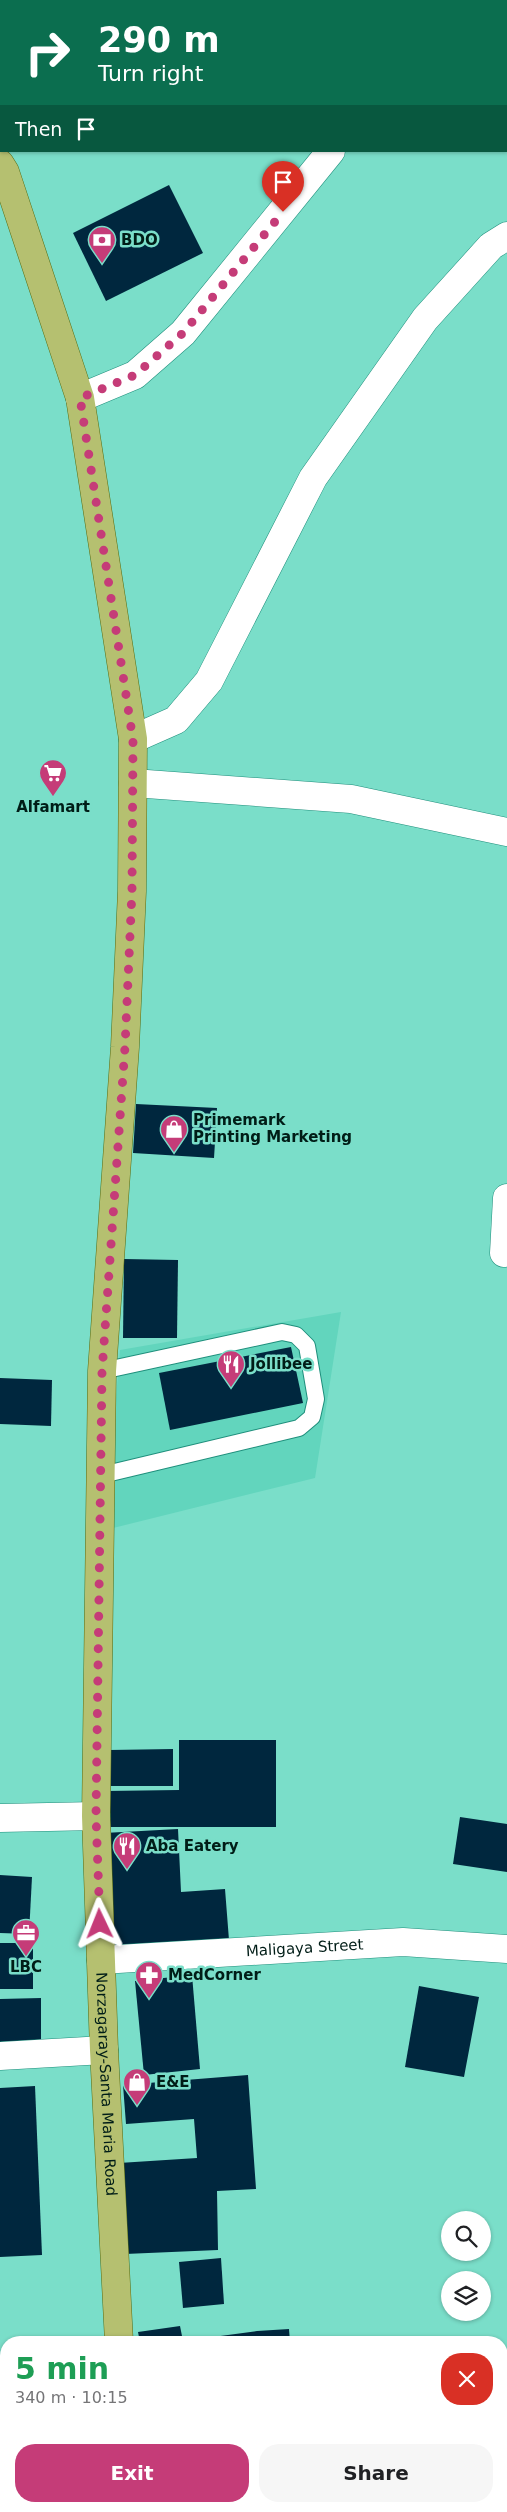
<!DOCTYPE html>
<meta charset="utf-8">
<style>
body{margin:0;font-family:"DejaVu Sans",sans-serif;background:#f6f6f6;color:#202124;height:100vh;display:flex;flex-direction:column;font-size:19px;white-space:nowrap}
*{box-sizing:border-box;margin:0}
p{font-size:16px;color:#757577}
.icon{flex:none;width:28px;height:28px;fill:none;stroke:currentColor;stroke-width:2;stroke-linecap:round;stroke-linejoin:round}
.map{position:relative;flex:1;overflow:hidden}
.side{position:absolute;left:0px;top:2336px;width:508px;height:176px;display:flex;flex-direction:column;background:#fff;border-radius:20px 20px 0 0;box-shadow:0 1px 4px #0004}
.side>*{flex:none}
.top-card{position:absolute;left:0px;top:0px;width:508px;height:152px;box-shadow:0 1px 4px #0004;background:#0b6e4f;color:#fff;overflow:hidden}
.buttons{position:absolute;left:441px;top:2211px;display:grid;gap:10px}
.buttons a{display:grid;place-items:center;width:50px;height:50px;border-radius:50%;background:#fff;box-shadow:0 1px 4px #0004;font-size:25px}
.pin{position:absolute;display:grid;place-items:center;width:42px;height:42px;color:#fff;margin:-51px -21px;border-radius:50% 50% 50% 0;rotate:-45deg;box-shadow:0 0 5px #0007}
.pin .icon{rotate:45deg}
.me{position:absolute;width:55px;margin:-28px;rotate:358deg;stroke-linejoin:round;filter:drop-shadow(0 0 4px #0008)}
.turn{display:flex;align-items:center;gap:18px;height:105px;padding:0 15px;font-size:22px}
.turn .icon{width:65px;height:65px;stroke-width:2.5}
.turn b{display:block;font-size:35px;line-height:42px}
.then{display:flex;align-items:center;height:48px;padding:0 15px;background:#0003;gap:10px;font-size:19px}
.round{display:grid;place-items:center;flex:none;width:52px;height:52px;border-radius:20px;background:#f6f6f6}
.headline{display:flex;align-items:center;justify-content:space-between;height:85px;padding:0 15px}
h1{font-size:30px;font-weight:700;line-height:38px;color:#1e9e55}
.cta{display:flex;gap:10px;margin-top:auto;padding:10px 15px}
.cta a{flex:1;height:58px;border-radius:20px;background:#c53c78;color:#fff;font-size:20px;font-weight:700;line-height:58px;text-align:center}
.cta a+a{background:#f6f6f6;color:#202124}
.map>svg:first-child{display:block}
.built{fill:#62d5bd}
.building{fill:#00273e}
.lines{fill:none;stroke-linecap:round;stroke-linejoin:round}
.service-casing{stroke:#1f8f7c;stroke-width:18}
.minor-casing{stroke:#1f8f7c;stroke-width:29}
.tertiary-casing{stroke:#1f8f7c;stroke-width:29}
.primary-casing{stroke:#566c13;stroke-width:29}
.service{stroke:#fff;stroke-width:16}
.minor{stroke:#fff;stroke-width:28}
.tertiary{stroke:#fff;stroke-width:28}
.primary{stroke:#b5c070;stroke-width:28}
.route{stroke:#c53c78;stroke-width:9;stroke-dasharray:0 16.2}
.labels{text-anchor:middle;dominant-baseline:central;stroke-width:5;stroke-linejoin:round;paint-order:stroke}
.poi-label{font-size:15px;font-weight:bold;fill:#001d17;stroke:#7adec9;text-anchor:start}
.street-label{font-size:15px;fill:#001d17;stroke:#7adec9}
</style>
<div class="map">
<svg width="507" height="2512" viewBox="0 0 507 2512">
<rect width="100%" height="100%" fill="#7adec9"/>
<!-- built -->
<polygon class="built" points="341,1312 315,1478 105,1530 120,1350"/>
<!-- building -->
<g class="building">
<polygon points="169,185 203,253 106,301 73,233"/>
<polygon points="136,1104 217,1108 214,1158 133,1153"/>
<polygon points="124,1259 178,1260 177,1338 123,1338"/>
<polygon points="291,1347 303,1403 170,1430 159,1373"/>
<polygon points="0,1378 52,1380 51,1426 0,1424"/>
<polygon points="179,1740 276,1740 276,1827 106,1827 106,1791 179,1790"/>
<polygon points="173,1749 173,1786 108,1786 109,1750"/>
<polygon points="460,1817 507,1824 507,1872 453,1864"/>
<polygon points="178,1829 181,1892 225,1889 229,1940 112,1950 104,1833"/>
<polygon points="0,1875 32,1877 29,1934 0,1933"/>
<rect x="0" y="1943" width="33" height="46"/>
<polygon points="192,1975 200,2069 144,2075 135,1981"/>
<polygon points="419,1986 479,1997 464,2077 405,2067"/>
<polygon points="41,1998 41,2041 0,2042 0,1999"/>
<polygon points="248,2075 256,2189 217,2191 218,2250 125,2254 119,2163 197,2158 194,2119 126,2124 123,2085"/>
<polygon points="35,2086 42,2255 0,2257 0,2088"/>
<polygon points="221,2258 224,2304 183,2308 179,2262"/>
<polygon points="180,2326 183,2341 257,2331 289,2329 290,2342 140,2342 138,2332"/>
<polygon points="363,2337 364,2342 308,2342 308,2340"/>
<polygon points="6,2378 6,2438 0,2438 0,2379"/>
<polygon points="0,2447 6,2447 6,2499 0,2500"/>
</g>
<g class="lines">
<!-- service casing -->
<g class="service-casing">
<polyline id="service" points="102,1475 299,1428 312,1417 316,1399 307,1346 296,1335 282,1332 102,1371"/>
</g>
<!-- minor casing -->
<g class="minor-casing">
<g id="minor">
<polyline points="500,0 502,1"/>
<polyline points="451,1 452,0"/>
<polyline points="80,398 135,375 183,333 331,151"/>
<polyline points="133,783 351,799 507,832"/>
<polyline points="504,1253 507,1198"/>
<polyline points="0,1818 96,1816"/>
<path id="s1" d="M101,1960L403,1942L507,1949"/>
<polyline points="36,2512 128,2508"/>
</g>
</g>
<!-- tertiary casing -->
<g class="tertiary-casing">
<g id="tertiary">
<polyline points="133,739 176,720 209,681 313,478 425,319 491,246 507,236"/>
<polyline points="0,2056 104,2050"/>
</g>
</g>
<!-- primary casing -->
<g class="primary-casing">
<g id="primary">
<path id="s2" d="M0,164L5,172L80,398L133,739L132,891L125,1047L102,1371L96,1816L104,2050L119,2342"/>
<polyline points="128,2506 128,2512"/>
</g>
</g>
<!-- service -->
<use href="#service" class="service"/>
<!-- minor -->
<use href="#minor" class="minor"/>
<!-- tertiary -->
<use href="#tertiary" class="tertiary"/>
<!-- primary -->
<use href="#primary" class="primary"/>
</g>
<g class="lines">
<!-- route -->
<polyline class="route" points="100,1924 96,1816 102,1372 125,1047 132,891 133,740 80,398 135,375 183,333 283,212"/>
</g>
<!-- icons -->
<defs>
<g id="bank-pin" transform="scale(1.4375)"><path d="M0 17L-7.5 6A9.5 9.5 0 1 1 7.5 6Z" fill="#c53c78" stroke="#7adec9"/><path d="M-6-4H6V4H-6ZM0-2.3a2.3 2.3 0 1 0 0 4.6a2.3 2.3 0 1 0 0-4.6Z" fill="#fff"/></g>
<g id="supermarket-pin" transform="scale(1.4375)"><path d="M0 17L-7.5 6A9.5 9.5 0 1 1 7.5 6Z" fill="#c53c78" stroke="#7adec9"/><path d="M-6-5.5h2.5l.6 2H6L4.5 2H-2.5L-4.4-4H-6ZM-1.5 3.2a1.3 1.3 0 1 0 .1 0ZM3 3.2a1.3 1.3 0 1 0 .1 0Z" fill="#fff"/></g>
<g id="shop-pin" transform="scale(1.4375)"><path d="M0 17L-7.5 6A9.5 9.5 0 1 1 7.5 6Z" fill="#c53c78" stroke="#7adec9"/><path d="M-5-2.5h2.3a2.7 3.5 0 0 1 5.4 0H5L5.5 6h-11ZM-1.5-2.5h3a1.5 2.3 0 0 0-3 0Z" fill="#fff"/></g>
<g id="restaurant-pin" transform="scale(1.4375)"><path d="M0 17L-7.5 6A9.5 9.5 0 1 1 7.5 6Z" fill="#c53c78" stroke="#7adec9"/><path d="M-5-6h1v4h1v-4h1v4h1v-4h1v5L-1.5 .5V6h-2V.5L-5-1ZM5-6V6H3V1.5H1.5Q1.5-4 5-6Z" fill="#fff"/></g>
<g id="office-pin" transform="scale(1.4375)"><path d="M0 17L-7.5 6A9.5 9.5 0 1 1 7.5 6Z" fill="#c53c78" stroke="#7adec9"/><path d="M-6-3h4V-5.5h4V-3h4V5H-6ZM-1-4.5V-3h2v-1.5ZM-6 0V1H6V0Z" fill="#fff"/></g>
<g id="pharmacy-pin" transform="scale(1.4375)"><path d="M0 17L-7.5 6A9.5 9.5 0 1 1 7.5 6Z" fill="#c53c78" stroke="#7adec9"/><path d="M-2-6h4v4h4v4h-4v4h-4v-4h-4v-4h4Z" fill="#fff"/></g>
</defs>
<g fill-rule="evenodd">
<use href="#bank-pin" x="102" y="240"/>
<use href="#supermarket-pin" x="53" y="773"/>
<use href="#shop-pin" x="174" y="1129"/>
<use href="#restaurant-pin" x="231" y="1364"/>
<use href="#restaurant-pin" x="127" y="1846"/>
<use href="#office-pin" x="26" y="1933"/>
<use href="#pharmacy-pin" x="149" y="1975"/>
<use href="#shop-pin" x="137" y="2082"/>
</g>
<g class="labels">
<!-- poi labels -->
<g class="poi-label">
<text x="121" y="240">BDO</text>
<text x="53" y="807" text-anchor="middle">Alfamart</text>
<text x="193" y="1120">Primemark<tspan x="193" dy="17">Printing Marketing</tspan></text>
<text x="250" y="1364">Jollibee</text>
<text x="146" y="1846">Aba Eatery</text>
<text x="26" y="1967" text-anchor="middle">LBC</text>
<text x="168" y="1975">MedCorner</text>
<text x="156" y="2082">E&amp;E</text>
</g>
<!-- street labels -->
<g class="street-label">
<text stroke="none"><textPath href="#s1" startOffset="204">Maligaya Street</textPath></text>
<text stroke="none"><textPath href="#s2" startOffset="1939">Norzagaray-Santa Maria Road</textPath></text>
</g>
</g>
</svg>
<div class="buttons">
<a><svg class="icon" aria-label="search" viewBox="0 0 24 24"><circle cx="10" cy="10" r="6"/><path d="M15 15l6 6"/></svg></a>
<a><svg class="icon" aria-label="layers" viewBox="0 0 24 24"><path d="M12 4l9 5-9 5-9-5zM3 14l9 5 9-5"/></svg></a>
</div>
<div class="pin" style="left:283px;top:212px;background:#d93025"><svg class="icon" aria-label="arrive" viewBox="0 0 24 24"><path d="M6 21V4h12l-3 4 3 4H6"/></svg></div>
<svg class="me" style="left:100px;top:1924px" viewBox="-20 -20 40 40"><path d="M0-17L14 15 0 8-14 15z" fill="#c53c78" stroke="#fff" stroke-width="4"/></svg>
<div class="top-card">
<div class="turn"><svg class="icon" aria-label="right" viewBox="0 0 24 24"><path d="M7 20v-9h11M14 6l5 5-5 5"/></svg><div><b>290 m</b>Turn right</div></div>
<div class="then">Then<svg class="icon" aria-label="arrive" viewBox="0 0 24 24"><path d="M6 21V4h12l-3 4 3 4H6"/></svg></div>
</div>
<section class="side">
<div class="headline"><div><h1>5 min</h1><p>340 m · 10:15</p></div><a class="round" style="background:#d93025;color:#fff"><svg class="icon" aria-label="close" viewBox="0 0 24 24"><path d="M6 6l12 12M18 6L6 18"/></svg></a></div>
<div class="cta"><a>Exit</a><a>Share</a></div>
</section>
</div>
